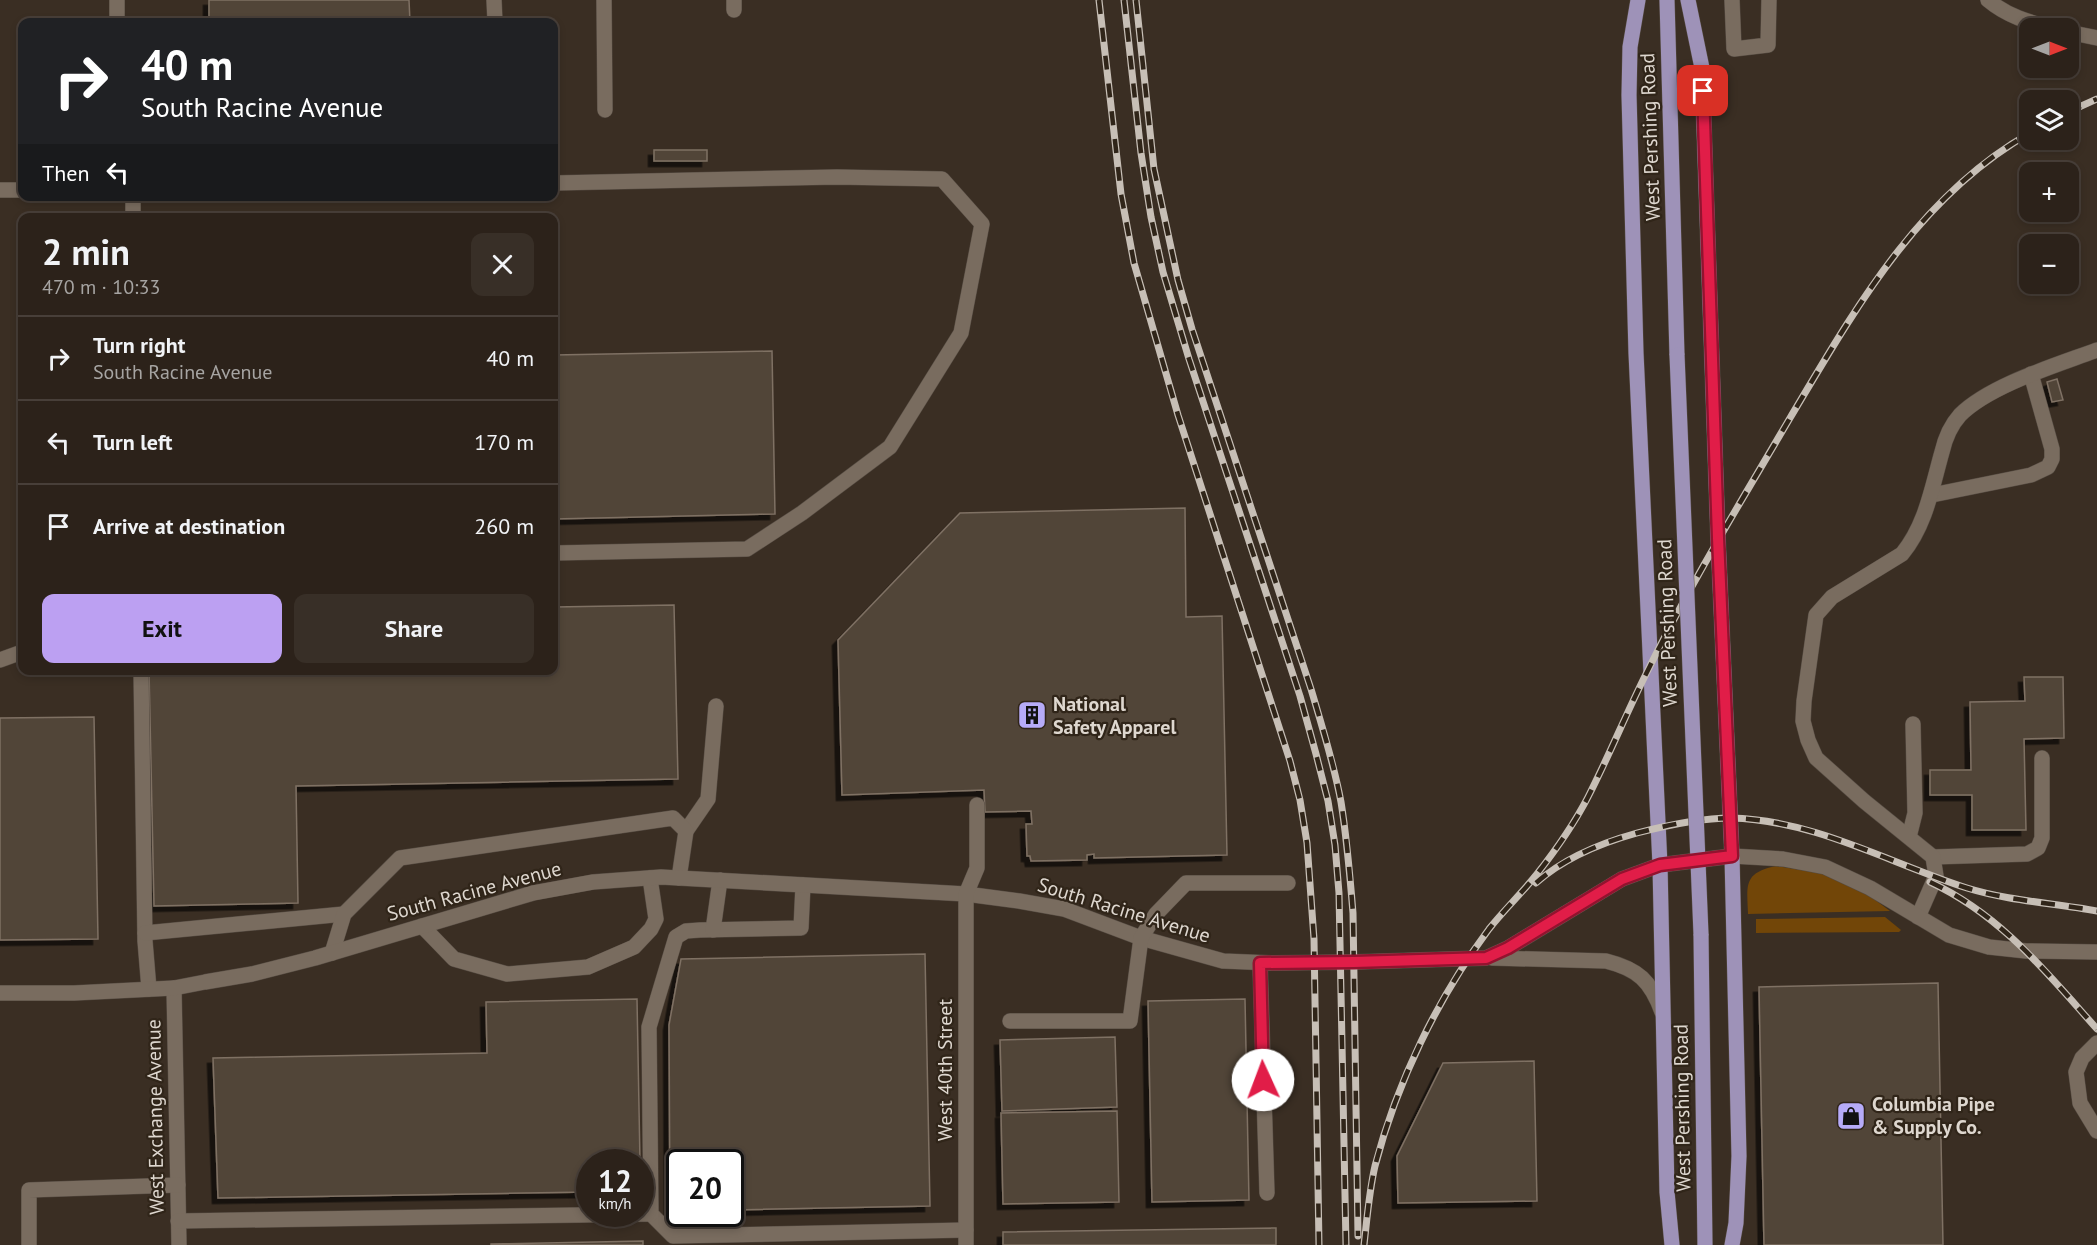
<!DOCTYPE html>
<meta charset="utf-8">
<style>
body{margin:0;font-family:"PT Sans",sans-serif;background:#382f27;color:#f1f3f6;height:100vh;display:flex;flex-direction:column;font-size:22px;white-space:nowrap}
*{box-sizing:border-box;margin:0}
p{font-size:20px;color:#a6a4a2}
.icon{flex:none;width:33px;height:33px;fill:none;stroke:currentColor;stroke-width:2;stroke-linecap:round;stroke-linejoin:round}
.map{position:relative;flex:1;overflow:hidden}
.details{position:absolute;left:18px;top:213px;width:540px;height:462px;display:flex;flex-direction:column;background:#2c221a;border-radius:12px;box-shadow:0 3px 9px #0003,0 0 0 2px #483f39}
.details>*{flex:none}
.top-card{position:absolute;left:18px;top:18px;width:540px;height:183px;border-radius:12px;box-shadow:0 3px 9px #0003,0 0 0 2px #483f39;background:#202124;color:#fff;overflow:hidden}
.needle{width:39px;rotate:90deg}
.controls{position:absolute;left:2019px;top:18px;display:grid;gap:12px}
.controls a{display:grid;place-items:center;width:60px;height:60px;border-radius:12px;background:#2c221a;box-shadow:0 3px 9px #0003,0 0 0 2px #483f39;font-size:30px}
.speed{position:absolute;left:576px;top:1149px;display:flex;gap:12px;font-size:30px;font-weight:700;text-align:center}
.speed>*{display:grid;place-content:center;width:78px;height:78px;border-radius:50%;background:#2c221a;box-shadow:0 3px 9px #0003,0 0 0 2px #483f39;line-height:1}
.speed small{font-size:15px;font-weight:400}
.speed .limit{border:3px solid #111;border-radius:9px;background:#fff;color:#111}
.pin{position:absolute;display:grid;place-items:center;width:51px;height:51px;color:#fff;margin:-26px;border-radius:12px;box-shadow:0 3px 9px #0006}
.me{position:absolute;width:66px;margin:-33px;rotate:358deg;stroke-linejoin:round;filter:drop-shadow(0 0 4px #0008)}
.turn{display:flex;align-items:center;gap:21px;height:126px;padding:0 24px;font-size:27px}
.turn .icon{width:78px;height:78px;stroke-width:2.5}
.turn b{display:block;font-size:42px;line-height:51px}
.then{display:flex;align-items:center;height:57px;padding:0 24px;background:#0003;gap:12px;font-size:22px}
.round{display:grid;place-items:center;flex:none;width:63px;height:63px;border-radius:12px;background:#382f27}
.head{display:flex;align-items:center;justify-content:space-between;height:102px;padding:0 24px}
h1{font-size:36px;font-weight:800;line-height:45px}
.action{display:flex;gap:12px;margin-top:auto;padding:12px 24px}
.action a{flex:1;height:69px;border-radius:12px;background:#bca0f2;color:#111;font-size:24px;font-weight:800;line-height:69px;text-align:center}
.action a+a{background:#382f27;color:#f1f3f6}
ul{padding:0;list-style:none}
li{display:flex;align-items:center;gap:18px;height:84px;padding:0 24px;border-top:2px solid #483f39}
li div{flex:1}
li b{display:block;font-size:22px}
li em{font-style:normal}
.map>svg:first-child{display:block}
.green{fill:#724608}
.building{fill:#514539;stroke:#7f7164;stroke-width:1.5;filter:url(#shadow)}
.lines{fill:none;stroke-linecap:round;stroke-linejoin:round}
.minor-casing{stroke:#564c43;stroke-width:16}
.major-casing{stroke:#564c43;stroke-width:16}
.minor{stroke:#796c5f;stroke-width:15}
.major{stroke:#9e92b8;stroke-width:15}
.rail-casing{stroke:#c7bfb6;stroke-width:7}
.rail{stroke:#302519;stroke-width:4.5;stroke-dasharray:14;stroke-linecap:butt}
.major-bridge-casing{stroke:#564c43;stroke-width:16;stroke-linecap:butt}
.major-bridge{stroke:#9e92b8;stroke-width:15}
.route-casing{stroke:#92132f;stroke-width:15}
.route{stroke:#e11d48;stroke-width:10}
.labels{text-anchor:middle;dominant-baseline:central;stroke-width:4.5;stroke-linejoin:round;paint-order:stroke}
.street-label{font-size:20px;fill:#ded7cf;stroke:#302519}
.poi-label{font-size:20px;font-weight:bold;fill:#ded7cf;stroke:#302519;text-anchor:start}
</style>
<div class="map">
<svg width="2097" height="1245" viewBox="0 0 2097 1245">
<defs>
<filter id="shadow"><feDropShadow dx="-5.5" dy="5.5" stdDeviation="0" flood-color="#0009"/></filter>
</defs>
<rect width="100%" height="100%" fill="#3a2e23"/>
<!-- green -->
<g class="green">
<path d="M1776,866L1826,874L1870,896L1890,911L1748,914C1747,885 1743,873 1776,866Z"/>
<polygon points="1885,917 1901,930 1899,932 1756,933 1756,919"/>
</g>
<!-- building -->
<g class="building">
<polygon points="209,0 409,0 410,22 209,22"/>
<rect x="654" y="150" width="53" height="11"/>
<polygon points="772,351 775,514 554,519 554,355"/>
<polygon points="2057,379 2063,400 2052,402 2047,382"/>
<polygon points="1185,508 1186,617 1222,616 1227,855 1094,858 1094,854 1087,855 1087,860 1031,861 1030,856 1027,856 1026,824 1032,824 1031,811 985,812 984,790 842,795 838,640 960,513"/>
<polygon points="674,605 678,779 296,786 298,903 154,906 149,670 554,670 554,607"/>
<polygon points="2024,677 2063,677 2064,738 2024,739 2026,830 1972,830 1972,795 1930,795 1930,770 1971,770 1970,702 2025,701"/>
<polygon points="94,717 98,939 0,940 0,718"/>
<polygon points="925,954 930,1206 730,1210 730,1162 680,1162 680,1212 670,1212 669,1025 681,959"/>
<polygon points="1938,983 1943,1245 1764,1245 1759,987"/>
<polygon points="637,999 640,1162 590,1162 590,1192 218,1198 213,1058 487,1053 486,1002"/>
<polygon points="1245,999 1249,1200 1152,1202 1148,1001"/>
<polygon points="1115,1037 1117,1107 1002,1111 1000,1040"/>
<polygon points="1534,1061 1537,1201 1398,1203 1397,1156 1443,1063"/>
<polygon points="1117,1111 1119,1202 1003,1204 1001,1113"/>
<polygon points="1276,1228 1276,1245 1003,1245 1003,1232"/>
<polygon points="643,1241 643,1245 491,1245 491,1244"/>
</g>
<g class="lines">
<!-- minor casing -->
<g class="minor-casing">
<g id="minor">
<polyline points="117,0 117,22"/>
<polyline points="494,0 495,22"/>
<polyline points="604,0 605,110"/>
<polyline points="734,0 734,10"/>
<polyline points="1732,0 1734,49 1768,45 1769,0"/>
<path d="M1988,0C2007,16 2028,22 2052,28"/>
<polyline points="2068,32 2097,38"/>
<polyline points="554,183 837,177 942,179 982,224 961,333 890,447 802,513 747,549 554,553"/>
<polyline points="0,190 22,190"/>
<polyline points="133,196 133,218"/>
<polyline points="1932,495 2031,475 2048,467 2052,459 2052,449 2031,374"/>
<polyline points="0,660 22,652"/>
<polyline points="141,670 145,941 149,989"/>
<polyline points="686,831 708,799 716,706"/>
<polyline points="1909,837 1915,813 1913,724"/>
<polyline points="1933,857 2027,854 2038,848 2042,838 2042,758"/>
<polyline points="803,885 801,928 700,930 686,931 676,937 649,1027 651,1214 673,1236 966,1230"/>
<path d="M1918,917L1936,876L1933,857L1864,801L1816,758L1808,740L1803,721L1804,701L1816,615L1832,597L1902,554C1926,525 1932,487 1942,452C1945,439 1951,425 1960,415C1990,385 2057,365 2097,350"/>
<polyline points="422,926 454,959 507,974 588,967 634,947 651,929 656,919 650,878"/>
<polyline points="713,930 720,880"/>
<polyline points="145,933 344,914"/>
<polyline points="332,953 344,914 400,858 673,818 686,831 679,878"/>
<path d="M1492,958L1606,961C1638,969 1651,981 1662,1012"/>
<polyline points="1260,963 1267,1193"/>
<polyline points="174,988 179,1245"/>
<polyline points="0,993 74,993 174,988 205,982 252,974 315,958 533,893 593,882 661,877 966,894 1019,901 1064,909 1141,938 1223,961 1272,963 1354,962 1486,958 1508,948 1622,879 1660,865 1732,856 1783,859 1825,867 1870,888 1949,935 1989,947 2026,951 2097,952"/>
<polyline points="1010,1021 1130,1021 1141,938 1156,914 1186,883 1288,883"/>
<polyline points="2097,1043 2082,1058 2076,1072 2080,1103 2097,1131"/>
<polyline points="178,1221 651,1214"/>
<polyline points="29,1245 29,1190 178,1185"/>
<polyline points="966,1245 966,894 977,868 977,805"/>
</g>
</g>
<!-- major casing -->
<g class="major-casing">
<g id="major">
<polyline points="1638,0 1630,47 1629,95 1636,353 1660,865 1667,1192 1672,1245"/>
<polyline points="1667,0 1677,355"/>
<polyline points="1688,0 1702,68 1718,538 1732,856 1739,1156 1736,1223 1732,1245"/>
<polyline points="1701,934 1705,1245"/>
</g>
</g>
<!-- minor -->
<use href="#minor" class="minor"/>
<!-- major -->
<use href="#major" class="major"/>
<!-- rail casing -->
<g class="rail-casing">
<g id="rail">
<polyline points="1099,0 1121,194 1134,263 1178,415 1290,761 1300,800 1307,843 1314,939 1319,1245"/>
<polyline points="1124,0 1141,153 1151,217 1163,272 1189,359 1300,696 1316,754 1328,801 1335,845 1339,893 1346,1245"/>
<path d="M1136,0L1154,169L1178,280L1192,329L1311,689C1322,726 1334,764 1341,802C1347,839 1350,876 1353,913L1358,1236"/>
<polyline points="2068,112 2097,99"/>
<path d="M1930,882C2001,915 2046,972 2097,1029"/>
<path d="M1536,883C1564,858 1601,843 1637,833C1668,825 1700,818 1731,818C1815,820 1889,863 1967,888C2009,901 2054,903 2097,911"/>
<path d="M1364,1245C1367,1219 1369,1192 1375,1166C1397,1082 1437,999 1489,929C1504,910 1522,893 1537,874C1555,851 1574,824 1588,797C1610,754 1628,709 1650,666C1692,581 1742,500 1790,418C1854,311 1917,197 2030,133"/>
</g>
</g>
<!-- rail -->
<use href="#rail" class="rail"/>
<!-- major-bridge casing -->
<g class="major-bridge-casing">
<polyline id="major-bridge" points="1677,355 1701,934"/>
</g>
<!-- major-bridge -->
<use href="#major-bridge" class="major-bridge"/>
</g>
<g class="lines">
<!-- route casing -->
<g class="route-casing">
<polyline id="route" points="1263,1080 1260,963 1354,962 1486,958 1508,948 1622,879 1660,865 1732,856 1718,538 1703,91"/>
</g>
<!-- route -->
<use href="#route" class="route"/>
</g>
<!-- icons -->
<defs>
<g id="building-square" transform="scale(1.5)"><rect x="-9" y="-9" width="18" height="18" rx="4" fill="#b6abf8" stroke="#302519"/><path d="M-4-6H4V6H1V3H-1V6H-4ZM-2.5-4.3h1.7v1.8h-1.7ZM.8-4.3h1.7v1.8H.8ZM-2.5-1h1.7V.8h-1.7ZM.8-1h1.7V.8H.8Z" fill="#111"/></g>
<g id="shop-square" transform="scale(1.5)"><rect x="-9" y="-9" width="18" height="18" rx="4" fill="#b6abf8" stroke="#302519"/><path d="M-5-2.5h2.3a2.7 3.5 0 0 1 5.4 0H5L5.5 6h-11ZM-1.5-2.5h3a1.5 2.3 0 0 0-3 0Z" fill="#111"/></g>
</defs>
<g fill-rule="evenodd">
<use href="#building-square" x="1032" y="715"/>
<use href="#shop-square" x="1851" y="1116"/>
</g>
<g class="labels">
<!-- street labels -->
<g class="street-label">
<text transform="translate(1650 137) rotate(-92)">West Pershing Road</text>
<text transform="translate(1667 623) rotate(-92)">West Pershing Road</text>
<text transform="translate(474 891) rotate(-15)">South Racine Avenue</text>
<text transform="translate(1124 910) rotate(17)">South Racine Avenue</text>
<text transform="translate(945 1070) rotate(-90)">West 40th Street</text>
<text transform="translate(1682 1108) rotate(-91)">West Pershing Road</text>
<text transform="translate(155 1117) rotate(-91)">West Exchange Avenue</text>
</g>
<!-- poi labels -->
<g class="poi-label">
<text x="1053" y="704">National<tspan x="1053" dy="23">Safety Apparel</tspan></text>
<text x="1872" y="1104">Columbia Pipe<tspan x="1872" dy="23">&amp; Supply Co.</tspan></text>
</g>
</g>
</svg>
<div class="controls">
<a><svg class="needle" viewBox="-14 -14 28 28"><path d="M0-13l5 13h-10z" fill="#e53935"/><path d="M0 13l5-13h-10z" fill="#a6a4a2"/></svg></a>
<a><svg class="icon" aria-label="layers" viewBox="0 0 24 24"><path d="M12 4l9 5-9 5-9-5zM3 14l9 5 9-5"/></svg></a>
<a>+</a>
<a>−</a>
</div>
<div class="speed"><div>12<small>km/h</small></div><div class="limit">20</div></div>
<div class="pin" style="left:1703px;top:91px;background:#d93025"><svg class="icon" aria-label="arrive" viewBox="0 0 24 24"><path d="M6 21V4h12l-3 4 3 4H6"/></svg></div>
<svg class="me" style="left:1263px;top:1080px" viewBox="-20 -20 40 40"><circle r="19" fill="#fff"/><path d="M0-13L10 11 0 6-10 11z" fill="#e11d48"/></svg>
<div class="top-card">
<div class="turn"><svg class="icon" aria-label="right" viewBox="0 0 24 24"><path d="M7 20v-9h11M14 6l5 5-5 5"/></svg><div><b>40 m</b>South Racine Avenue</div></div>
<div class="then">Then<svg class="icon" aria-label="left" viewBox="0 0 24 24"><path d="M17 20v-9H6M10 6l-5 5 5 5"/></svg></div>
</div>
<section class="details">
<div class="head"><div><h1>2 min</h1><p>470 m · 10:33</p></div><a class="round"><svg class="icon" aria-label="close" viewBox="0 0 24 24"><path d="M6 6l12 12M18 6L6 18"/></svg></a></div>
<ul>
<li><svg class="icon" aria-label="right" viewBox="0 0 24 24"><path d="M7 20v-9h11M14 6l5 5-5 5"/></svg><div><b>Turn right</b><p>South Racine Avenue</p></div><em>40 m</em></li>
<li><svg class="icon" aria-label="left" viewBox="0 0 24 24"><path d="M17 20v-9H6M10 6l-5 5 5 5"/></svg><div><b>Turn left</b></div><em>170 m</em></li>
<li><svg class="icon" aria-label="arrive" viewBox="0 0 24 24"><path d="M6 21V4h12l-3 4 3 4H6"/></svg><div><b>Arrive at destination</b></div><em>260 m</em></li>
</ul>
<div class="action"><a>Exit</a><a>Share</a></div>
</section>
</div>
